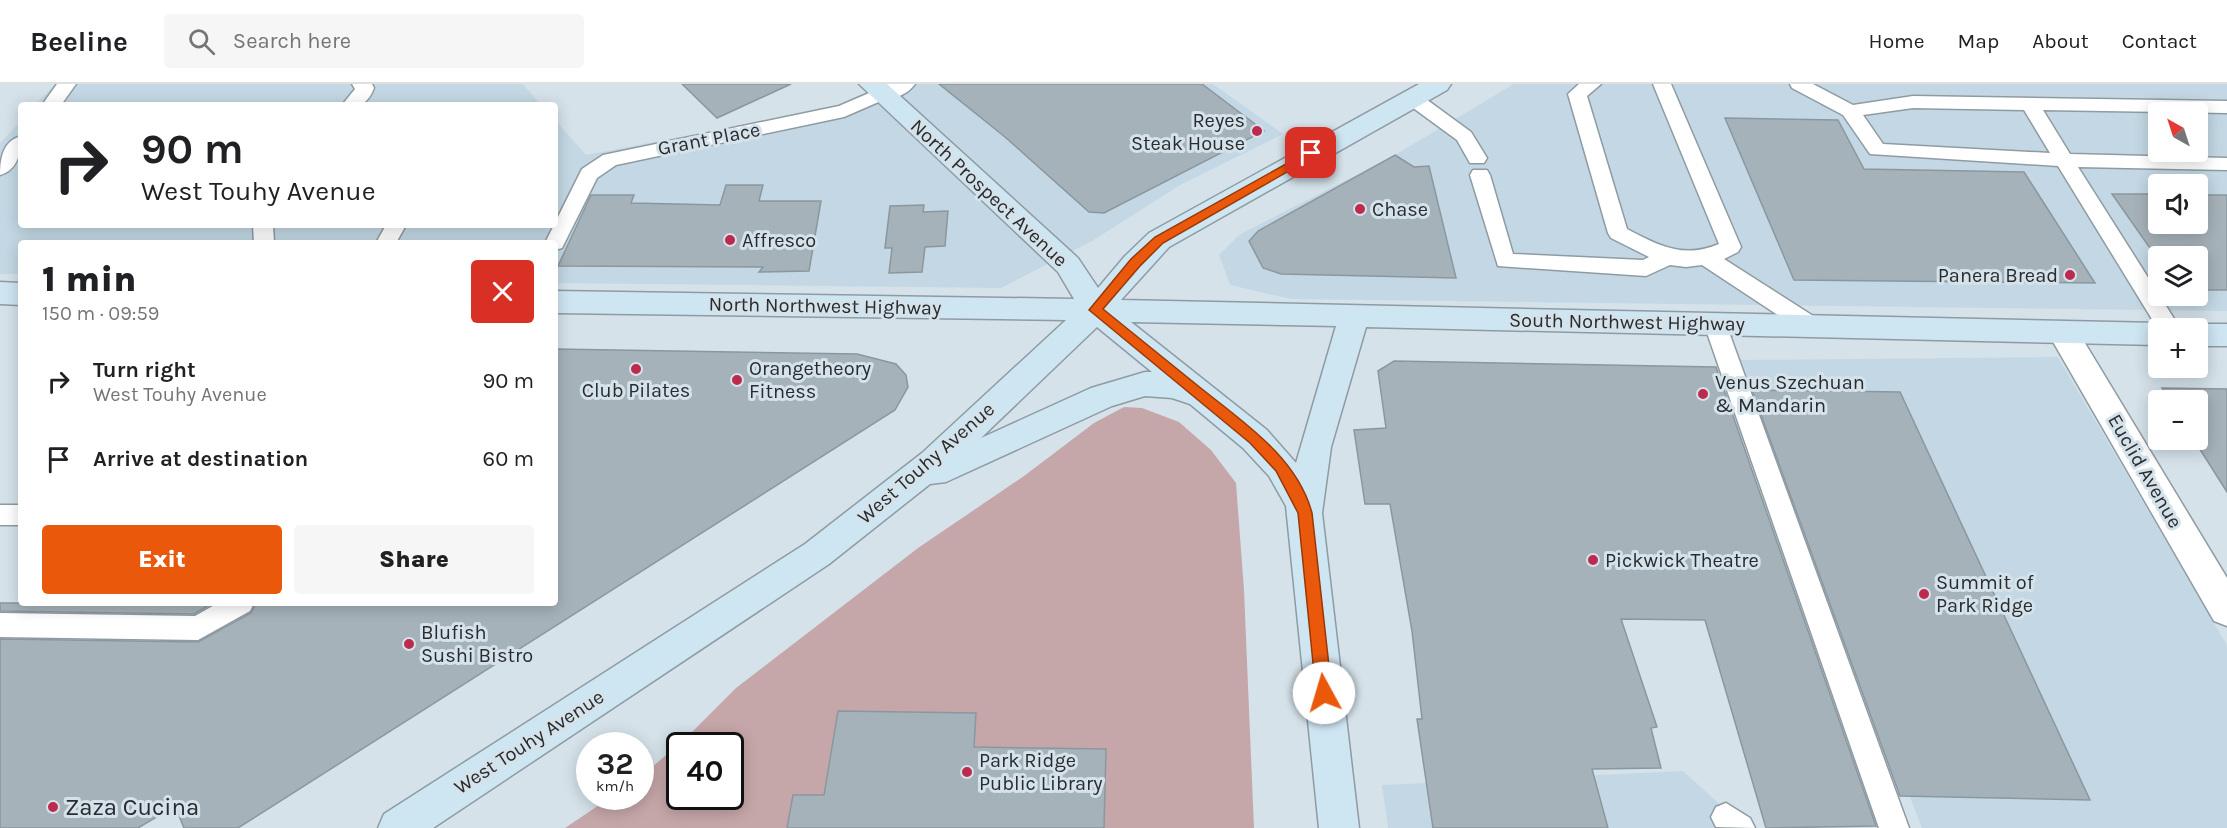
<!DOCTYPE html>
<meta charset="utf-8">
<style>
body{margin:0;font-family:Karla,sans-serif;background:#f6f6f6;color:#202124;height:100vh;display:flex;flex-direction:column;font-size:22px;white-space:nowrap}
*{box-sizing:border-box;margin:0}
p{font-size:20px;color:#757577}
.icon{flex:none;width:33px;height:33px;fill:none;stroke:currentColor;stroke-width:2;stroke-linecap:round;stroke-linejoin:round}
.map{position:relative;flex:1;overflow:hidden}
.panel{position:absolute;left:18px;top:156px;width:540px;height:366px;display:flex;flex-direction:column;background:#fff;border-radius:6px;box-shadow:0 3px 15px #0003}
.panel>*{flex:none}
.guide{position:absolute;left:18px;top:18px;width:540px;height:126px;border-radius:6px;box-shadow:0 3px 15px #0003;background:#fff;color:#202124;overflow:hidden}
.needle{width:39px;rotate:321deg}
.tools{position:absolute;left:2148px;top:18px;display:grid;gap:12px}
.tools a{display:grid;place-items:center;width:60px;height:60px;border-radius:6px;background:#fff;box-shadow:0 3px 15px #0003;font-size:30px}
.speed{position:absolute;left:576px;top:648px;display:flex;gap:12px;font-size:30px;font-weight:700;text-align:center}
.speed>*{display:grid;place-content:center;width:78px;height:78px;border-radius:50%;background:#fff;box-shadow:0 3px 15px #0003;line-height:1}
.speed small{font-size:15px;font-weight:400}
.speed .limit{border:3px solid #111;border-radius:9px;background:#fff;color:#111}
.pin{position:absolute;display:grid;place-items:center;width:51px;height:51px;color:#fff;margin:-26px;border-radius:12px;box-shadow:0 3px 9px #0006}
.me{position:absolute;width:66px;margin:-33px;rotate:354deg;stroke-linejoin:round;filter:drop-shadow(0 0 4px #0008)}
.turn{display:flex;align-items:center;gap:21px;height:126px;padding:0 24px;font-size:27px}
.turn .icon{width:78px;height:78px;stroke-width:2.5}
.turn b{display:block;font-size:42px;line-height:51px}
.round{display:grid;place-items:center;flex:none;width:63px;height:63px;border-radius:6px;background:#f6f6f6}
.headline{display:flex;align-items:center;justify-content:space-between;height:102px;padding:0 24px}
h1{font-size:36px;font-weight:800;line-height:45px}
.cta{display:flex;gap:12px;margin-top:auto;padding:12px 24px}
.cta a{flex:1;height:69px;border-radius:6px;background:#ea580c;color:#fff;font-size:24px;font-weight:800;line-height:69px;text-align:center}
.cta a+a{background:#f6f6f6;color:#202124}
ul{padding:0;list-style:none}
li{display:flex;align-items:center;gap:18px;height:78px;padding:0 24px}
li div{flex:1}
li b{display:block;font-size:22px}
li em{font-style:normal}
header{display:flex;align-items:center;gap:36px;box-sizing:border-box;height:84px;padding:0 30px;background:#fff;border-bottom:2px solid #e0e0e0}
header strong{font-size:28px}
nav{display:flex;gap:33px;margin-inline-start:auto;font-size:21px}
.search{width:420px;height:54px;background:#f6f6f6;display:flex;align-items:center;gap:15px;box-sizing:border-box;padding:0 21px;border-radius:6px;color:#757577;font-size:22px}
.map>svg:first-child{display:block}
.built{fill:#c3d8e4;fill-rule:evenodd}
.green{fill:#c6a7a9;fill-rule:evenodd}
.building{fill:#a6b2b9;stroke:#8b979e;stroke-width:1.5}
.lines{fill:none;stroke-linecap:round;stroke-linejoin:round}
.lane-casing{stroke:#8f9ba2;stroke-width:3}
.street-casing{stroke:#8f9ba2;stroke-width:3}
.secondary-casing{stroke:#8f9ba2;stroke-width:3}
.lane{fill:#fff;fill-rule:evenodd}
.street{fill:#fff;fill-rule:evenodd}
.secondary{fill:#cee5f2;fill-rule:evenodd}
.route{fill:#ea580c;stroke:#983908;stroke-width:1.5}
.poi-dot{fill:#bc2b4e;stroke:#d5e2ea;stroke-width:2}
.labels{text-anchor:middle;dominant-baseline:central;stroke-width:6;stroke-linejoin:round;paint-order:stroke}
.poi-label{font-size:20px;fill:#282c2f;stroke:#d5e2ea;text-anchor:start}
.street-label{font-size:20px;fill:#282c2f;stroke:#d5e2ea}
.near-poi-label{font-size:24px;fill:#282c2f;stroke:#d5e2ea;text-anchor:start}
</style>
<header>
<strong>Beeline</strong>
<div class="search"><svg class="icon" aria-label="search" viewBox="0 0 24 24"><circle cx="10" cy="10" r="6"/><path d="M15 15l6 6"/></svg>Search here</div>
<nav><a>Home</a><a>Map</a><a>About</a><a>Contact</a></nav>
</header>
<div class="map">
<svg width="2227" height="744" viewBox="0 0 2227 744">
<rect width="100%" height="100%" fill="#d5e2ea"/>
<!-- built -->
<g class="built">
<polygon points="55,0 523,0 541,21 35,21"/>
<polygon points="902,0 1213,0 1283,50 1182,100 1092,157 1001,204 555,199 555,159 21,159 21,190 0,190 0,59 21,37 21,141 555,141 555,36 586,71 856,19"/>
<path d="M1514,0H2227V227L1291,215L1230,201L1219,171L1239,151L1395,71ZM2158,28H2198V68H2158ZM2158,100H2198V140H2158ZM2158,172H2198V212H2158Z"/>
<polygon points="2058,273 2227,561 2227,744 1922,744 1740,276"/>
<polygon points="1683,687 1746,744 1388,744 1382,701"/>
</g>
<!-- green -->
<path class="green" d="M1124,323L1142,324L1179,338L1211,366L1236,399L1244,506L1254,744H1104L1106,665L974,663L976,629L838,627L824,711H793L787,744H565L611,713L640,712L641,692L682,658L736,604L918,464L1024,392L1094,339ZM680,662H730V712H680Z"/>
<!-- building -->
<g class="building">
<polygon points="682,0 791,0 717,34"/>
<polygon points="939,0 1202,0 1264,47 1104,129 1089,128 1005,53"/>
<polygon points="1725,34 1838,36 1864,85 2024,88 2095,199 1794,196"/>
<polygon points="1395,71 1414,83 1429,82 1456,194 1281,190 1263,184 1249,157 1258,147"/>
<polygon points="726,101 763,101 759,117 821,117 809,187 759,188 763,183 558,182 591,111 634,111 631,119 720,121"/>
<polygon points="2112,110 2158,110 2158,140 2198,140 2198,111 2227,111 2227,206 2198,206 2198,172 2158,172 2158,184 2152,174 2157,174"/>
<polygon points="924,121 923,128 948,127 945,162 925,163 922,188 889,189 892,164 885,164 890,122"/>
<polygon points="555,265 857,270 896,280 906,291 908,303 895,326 238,744 184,744 175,722 138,744 0,744 0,555 198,558 251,529 256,519 555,519"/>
<polygon points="1394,277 1716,283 1876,742 1766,744 1705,536 1621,535 1657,643 1651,644 1661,684 1592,685 1608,744 1433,744 1417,635 1422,635 1412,547 1390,420 1365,420 1354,346 1386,344 1378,287"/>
<polygon points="2162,304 2227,305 2227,408 2194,356 2198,356 2198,316 2170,316"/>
<polygon points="1752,306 1900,308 2090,716 1900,712"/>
<polygon points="0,519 213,519 194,530 0,527"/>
<polygon points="838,627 976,629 974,663 1106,665 1104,744 787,744 793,711 824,711"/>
</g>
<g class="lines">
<!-- lane casing -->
<g class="lane-casing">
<g id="lane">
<polygon points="57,0 76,0 61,21 42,21"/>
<path d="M352,0H372L374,4C367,22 360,21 342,21L355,5Z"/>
<path d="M1579,0H1601L1587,12L1627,145C1659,162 1684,175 1719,160L1653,0H1671L1741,163L1738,168L1724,175L1821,237L1824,243L1821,249L1813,251L1805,249L1702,181L1686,183L1670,181L1646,192L1498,182L1470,91L1473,86H1487L1490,91L1513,170L1643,176L1649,173L1611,154L1608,149L1568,10Z"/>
<path d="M1790,0H1813L1853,21L1913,12L2227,17V29L2043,26L2070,70L2227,74V86L2078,83L2180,244L2158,245L2058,82L1870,70L1843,31L1792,4ZM1913,24L2024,26L2050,69L1883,60L1863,31Z"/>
<polygon points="883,3 890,5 892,9 890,13 844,33 616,81 597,94 562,164 555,166 555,159 545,159 582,85 603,71 839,22"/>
<polygon points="1412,8 1419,10 1471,48 1487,74 1484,79 1470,79 1457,56 1405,18 1403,14 1405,10"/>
<path d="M21,52C21,68 18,86 0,91C0,74 3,57 21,52Z"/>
<polygon points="253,141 273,141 274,159 254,159"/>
<polygon points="386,141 406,141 396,159 376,159"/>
<polygon points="1715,232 1723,234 1726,240 1909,744 1879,744 1704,240 1707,234"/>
<rect x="0" y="421" width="21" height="20"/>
<polygon points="218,519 254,519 250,527 198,556 0,553 0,529 195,532"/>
<polygon points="1726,719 1750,734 1755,744 1716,743 1711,733 1716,723"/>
</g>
</g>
<!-- street casing -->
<g class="street-casing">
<g id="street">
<path d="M881,0H915C907,12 888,18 874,15L870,9Z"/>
<polygon points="2063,238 2074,241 2227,494 2227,542 2214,537 2048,249 2052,241"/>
</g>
</g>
<!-- secondary casing -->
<g class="secondary-casing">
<g id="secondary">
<path d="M859,0H887L1078,174L1098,204L1125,172L1149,149L1419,0H1451L1447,6L1169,163L1121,216L2158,239L2170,244H2158V261L1366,243L1331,363L1322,429L1359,744H1319L1286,422L1269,392L1243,364L1190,320L1172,314L1145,312L1112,322L946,398L930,400L829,480L433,744H378L384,730L805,460L922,369L1066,236L555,229V207L1074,215L1058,188ZM1131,238L1336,242L1296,379L1267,346ZM1097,243L1152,288H1145L1091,304L981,354Z"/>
<polygon points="0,198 21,199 21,221 0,220"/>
<polygon points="2198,240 2227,240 2227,262 2198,262 2198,244 2186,244"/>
</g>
</g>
<!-- lane -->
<use href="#lane" class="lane"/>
<!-- street -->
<use href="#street" class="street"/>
<!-- secondary -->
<use href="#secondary" class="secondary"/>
</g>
<!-- route -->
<path class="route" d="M1311,66L1315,67V72L1163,159L1140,182L1103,225C1134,250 1166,276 1197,301C1240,336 1297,372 1312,429L1332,609L1330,614L1324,616L1319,614L1316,609L1298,429L1276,387L1250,359L1089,226L1131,175L1155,153Z"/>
<!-- markers -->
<g class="poi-dot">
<circle cx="1257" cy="47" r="6"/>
<circle cx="1360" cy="125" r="6"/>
<circle cx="730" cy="156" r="6"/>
<circle cx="2070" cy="191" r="6"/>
<circle cx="636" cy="285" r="6"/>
<circle cx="737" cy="296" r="6"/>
<circle cx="1703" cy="310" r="6"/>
<circle cx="1593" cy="476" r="6"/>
<circle cx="1924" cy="510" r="6"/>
<circle cx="409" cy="560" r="6"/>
<circle cx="967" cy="688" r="6"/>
<circle cx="53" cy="723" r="6"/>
</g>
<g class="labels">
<!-- poi labels -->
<g class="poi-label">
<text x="1245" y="36" text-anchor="end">Reyes<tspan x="1245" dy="23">Steak House</tspan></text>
<text x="1372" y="125">Chase</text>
<text x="742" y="156">Affresco</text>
<text x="2058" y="191" text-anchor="end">Panera Bread</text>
<text x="749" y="284">Orangetheory<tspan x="749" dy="23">Fitness</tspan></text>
<text x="1715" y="298">Venus Szechuan<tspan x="1715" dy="23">&amp; Mandarin</tspan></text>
<text x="636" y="306" text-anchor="middle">Club Pilates</text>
<text x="1605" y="476">Pickwick Theatre</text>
<text x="1936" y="498">Summit of<tspan x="1936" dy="23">Park Ridge</tspan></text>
<text x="421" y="548">Blufish<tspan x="421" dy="23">Sushi Bistro</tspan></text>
<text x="979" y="676">Park Ridge<tspan x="979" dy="23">Public Library</tspan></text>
</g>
<!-- street labels -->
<g class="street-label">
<text transform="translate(709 55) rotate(-11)">Grant Place</text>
<text transform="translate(989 109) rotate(43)">North Prospect Avenue</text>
<text transform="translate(825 222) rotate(1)">North Northwest Highway</text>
<text transform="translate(1627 238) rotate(1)">South Northwest Highway</text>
<text transform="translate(926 379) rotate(-41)">West Touhy Avenue</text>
<text transform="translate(2145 387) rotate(60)">Euclid Avenue</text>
<text transform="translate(529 658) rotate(-33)">West Touhy Avenue</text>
</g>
<!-- near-poi labels -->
<g class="near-poi-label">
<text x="65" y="723">Zaza Cucina</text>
</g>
</g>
</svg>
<div class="tools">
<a><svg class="needle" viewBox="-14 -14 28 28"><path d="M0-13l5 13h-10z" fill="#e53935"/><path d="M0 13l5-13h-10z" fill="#757577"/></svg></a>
<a><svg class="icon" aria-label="sound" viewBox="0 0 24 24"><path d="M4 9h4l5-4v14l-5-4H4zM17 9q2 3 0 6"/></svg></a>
<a><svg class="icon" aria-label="layers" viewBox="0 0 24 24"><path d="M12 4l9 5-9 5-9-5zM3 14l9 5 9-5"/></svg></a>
<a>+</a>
<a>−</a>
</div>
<div class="speed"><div>32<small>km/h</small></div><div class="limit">40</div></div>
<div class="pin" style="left:1311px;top:69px;background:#d93025"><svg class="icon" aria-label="arrive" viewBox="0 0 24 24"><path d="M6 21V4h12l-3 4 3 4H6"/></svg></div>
<svg class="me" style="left:1324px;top:609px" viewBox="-20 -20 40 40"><circle r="19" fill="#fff"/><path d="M0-13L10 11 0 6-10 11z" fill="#ea580c"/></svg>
<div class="guide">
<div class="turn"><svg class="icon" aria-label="right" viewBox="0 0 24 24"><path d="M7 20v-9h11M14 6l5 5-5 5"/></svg><div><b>90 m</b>West Touhy Avenue</div></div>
</div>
<section class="panel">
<div class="headline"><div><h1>1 min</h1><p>150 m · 09:59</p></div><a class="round" style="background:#d93025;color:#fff"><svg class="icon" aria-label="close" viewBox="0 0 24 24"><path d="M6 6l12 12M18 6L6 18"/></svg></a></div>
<ul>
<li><svg class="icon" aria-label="right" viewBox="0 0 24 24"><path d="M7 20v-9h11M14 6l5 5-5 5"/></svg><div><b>Turn right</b><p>West Touhy Avenue</p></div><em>90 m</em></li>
<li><svg class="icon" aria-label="arrive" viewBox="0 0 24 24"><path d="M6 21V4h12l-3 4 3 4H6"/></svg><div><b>Arrive at destination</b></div><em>60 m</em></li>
</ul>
<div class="cta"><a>Exit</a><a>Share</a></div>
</section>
</div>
